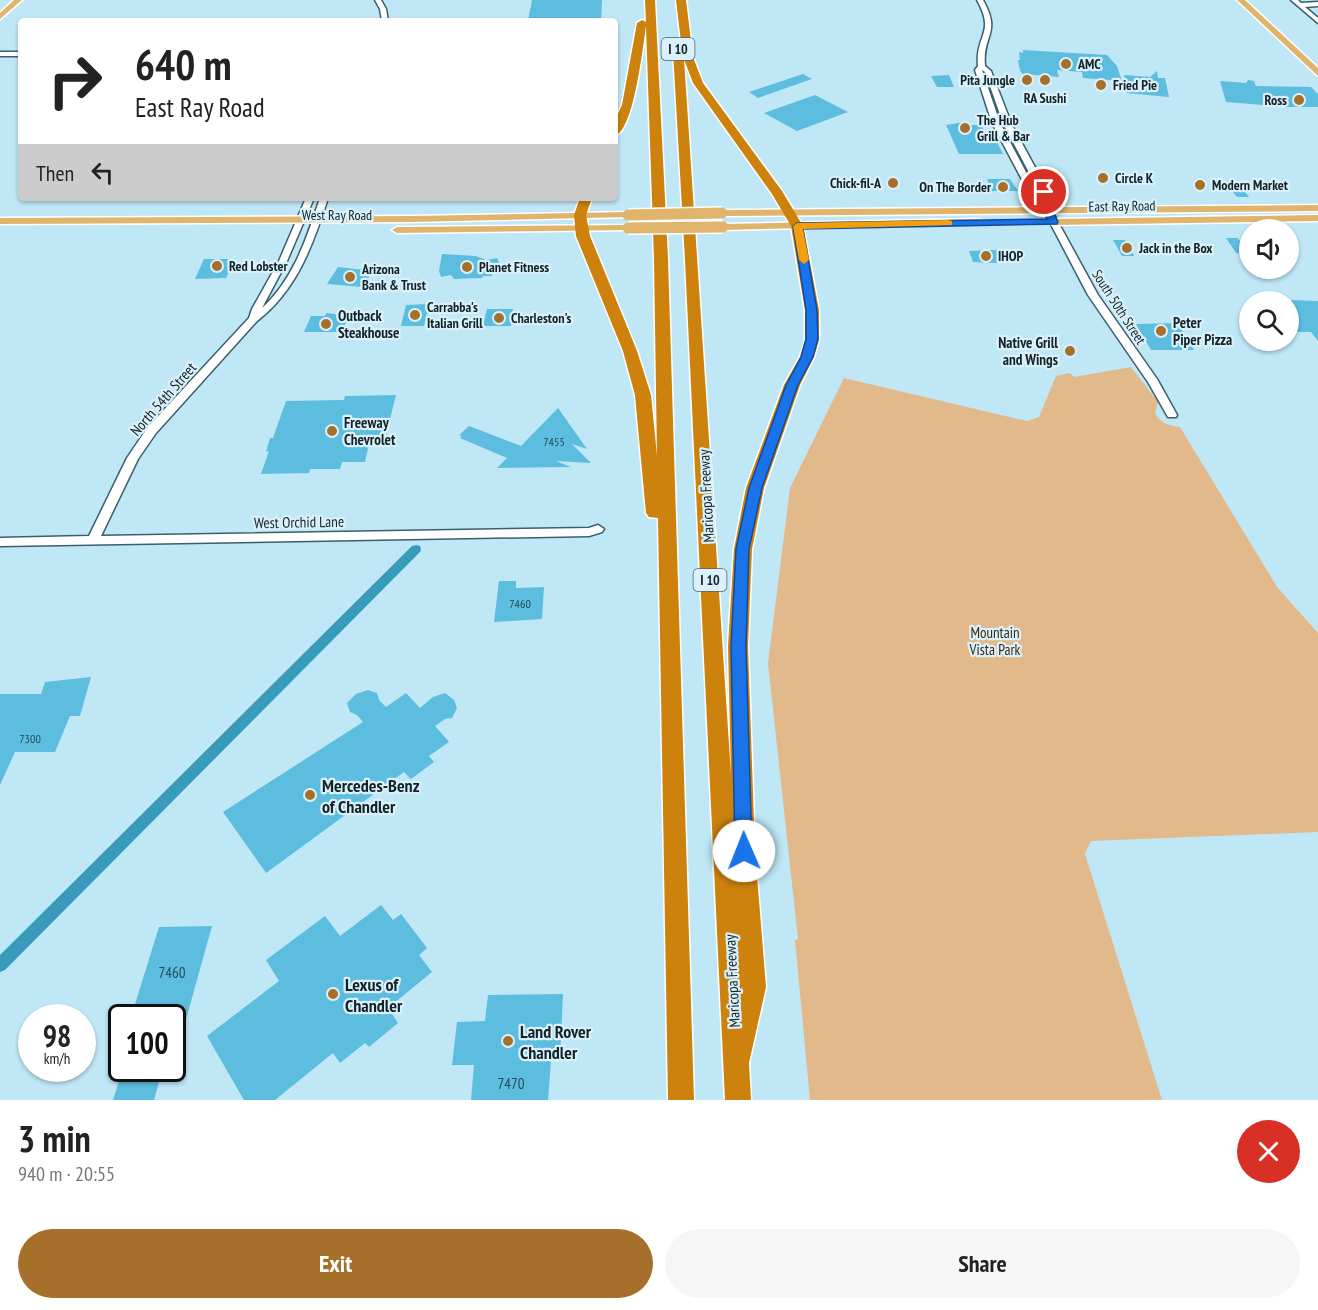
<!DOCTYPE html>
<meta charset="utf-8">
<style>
body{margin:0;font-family:"PT Sans Narrow",sans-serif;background:#f6f6f6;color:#222;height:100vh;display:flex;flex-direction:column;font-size:22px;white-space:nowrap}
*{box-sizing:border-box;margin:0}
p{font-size:20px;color:#767676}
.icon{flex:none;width:33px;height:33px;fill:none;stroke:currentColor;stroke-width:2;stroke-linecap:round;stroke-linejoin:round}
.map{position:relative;height:1100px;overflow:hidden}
.side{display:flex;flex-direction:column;background:#fff;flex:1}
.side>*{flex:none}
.guide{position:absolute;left:18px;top:18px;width:600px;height:183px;border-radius:6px;box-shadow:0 2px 4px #0004;background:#fff;color:#222;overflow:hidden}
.buttons{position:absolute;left:1239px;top:219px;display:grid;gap:12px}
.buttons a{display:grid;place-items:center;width:60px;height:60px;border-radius:50%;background:#fff;box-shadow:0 2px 4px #0004;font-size:30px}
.speed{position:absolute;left:18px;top:1004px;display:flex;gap:12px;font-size:30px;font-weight:700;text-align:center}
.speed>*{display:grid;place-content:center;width:78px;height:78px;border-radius:50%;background:#fff;box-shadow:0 2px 4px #0004;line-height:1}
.speed small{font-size:15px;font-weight:400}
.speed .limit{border:3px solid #111;border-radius:9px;background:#fff;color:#111}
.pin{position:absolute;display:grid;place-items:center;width:51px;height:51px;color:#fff;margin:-26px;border:3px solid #fff;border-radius:50%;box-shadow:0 2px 6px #0007}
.me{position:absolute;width:66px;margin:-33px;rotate:359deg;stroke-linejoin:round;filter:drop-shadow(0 0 4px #0008)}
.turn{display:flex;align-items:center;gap:21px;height:126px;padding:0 18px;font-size:27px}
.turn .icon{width:78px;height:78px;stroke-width:2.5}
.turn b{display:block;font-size:42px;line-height:51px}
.then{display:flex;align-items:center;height:57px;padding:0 18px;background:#0003;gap:12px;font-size:22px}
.round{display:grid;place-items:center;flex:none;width:63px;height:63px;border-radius:32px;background:#f6f6f6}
.head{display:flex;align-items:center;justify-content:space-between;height:102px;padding:0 18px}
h1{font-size:36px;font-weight:700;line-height:45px}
.action{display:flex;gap:12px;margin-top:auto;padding:12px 18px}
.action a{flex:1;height:69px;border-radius:36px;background:#a6702b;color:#fff;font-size:24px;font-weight:700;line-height:69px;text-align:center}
.action a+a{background:#f6f6f6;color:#222}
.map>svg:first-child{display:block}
.green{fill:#e2b98b}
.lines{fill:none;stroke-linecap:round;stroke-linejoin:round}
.canal{fill:#399bbb;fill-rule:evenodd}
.building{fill:#5dbdde}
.minor-casing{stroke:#3b5f6c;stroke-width:3}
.major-casing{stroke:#fff;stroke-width:3}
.highway-casing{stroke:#fff;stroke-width:3}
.minor{fill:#fff;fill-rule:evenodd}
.major{fill:#e0b46d;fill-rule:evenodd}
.highway{fill:#cc820c;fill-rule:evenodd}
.major-bridge-casing{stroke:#fff;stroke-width:14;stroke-linecap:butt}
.major-bridge{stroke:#e0b46d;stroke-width:11}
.route{fill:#1a73e8;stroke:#114b97;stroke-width:1.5}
.slow{fill:#f59e0b}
.poi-dot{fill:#a6702b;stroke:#daf1fb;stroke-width:2}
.labels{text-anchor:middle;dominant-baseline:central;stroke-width:4.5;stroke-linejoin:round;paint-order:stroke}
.number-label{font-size:12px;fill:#264a56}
.shield{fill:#daf1fb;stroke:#4f6167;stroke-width:1.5}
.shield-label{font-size:14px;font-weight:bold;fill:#132328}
.far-poi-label{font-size:14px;font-weight:bold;fill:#132328;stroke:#daf1fb;text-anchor:start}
.far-street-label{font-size:14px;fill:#132328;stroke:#daf1fb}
.poi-label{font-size:15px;font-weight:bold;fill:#132328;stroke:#daf1fb;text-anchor:start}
.street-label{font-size:15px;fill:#132328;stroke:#daf1fb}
.park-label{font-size:15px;fill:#3e280c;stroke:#daf1fb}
.near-number-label{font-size:15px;fill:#264a56}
.near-poi-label{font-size:18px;font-weight:bold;fill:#132328;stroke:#daf1fb;text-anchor:start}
</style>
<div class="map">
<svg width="1318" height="1100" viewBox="0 0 1318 1100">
<rect width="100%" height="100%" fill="#bfe7f6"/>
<!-- green -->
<path class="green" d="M1131,367L1158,402L1155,413C1160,423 1170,426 1180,427L1277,587L1318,633V832L1091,841L1085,854L1162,1100H810L795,940L798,939L768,663L790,488L844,378L1027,421L1039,417L1056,376L1070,373L1074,377Z"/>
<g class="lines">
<!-- canal -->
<polygon class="canal" points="416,545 420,546 421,549 420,552 5,970 0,972 0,955 412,546"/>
</g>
<!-- building -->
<g class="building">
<polygon points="532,0 602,0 601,21 528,21"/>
<polygon points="1023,50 1107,55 1117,66 1122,81 1083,78 1082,72 1057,70 1059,77 1023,74 1020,71 1018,60 1020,60 1019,52 1023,53"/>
<polygon points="1157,71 1158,78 1165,78 1169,97 1127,93 1124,75 1150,77"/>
<polygon points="803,74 812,79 758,98 749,92"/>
<polygon points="949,75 954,87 937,87 931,76"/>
<polygon points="1248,80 1254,81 1256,86 1311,87 1318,94 1318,107 1286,107 1226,102 1220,81 1246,83"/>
<polygon points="815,95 848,112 797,131 764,113"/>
<polygon points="964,122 965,125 981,125 989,140 996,140 1003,154 959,154 946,125"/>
<polygon points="987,179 1010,179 1018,191 992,191"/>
<polygon points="1224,181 1242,182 1250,192 1245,192 1249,197 1237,197"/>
<polygon points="1226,238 1237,238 1250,250 1250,255 1236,253"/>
<polygon points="1113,240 1125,240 1134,256 1122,256"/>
<polygon points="998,250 1003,262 995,263 973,262 969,251"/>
<polygon points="442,254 476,256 486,260 497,258 500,265 494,266 492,276 483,276 482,278 454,279 451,275 441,277 439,271"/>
<polygon points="204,259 235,259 226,278 195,279"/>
<polygon points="338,267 355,269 373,270 363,287 327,284"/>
<polygon points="1288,300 1318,301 1318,341 1311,332 1298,332 1288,319"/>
<polygon points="429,304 424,326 401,326 406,305"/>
<polygon points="487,309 513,309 511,326 483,326"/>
<polygon points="326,313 348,316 342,332 304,332 311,316 325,316"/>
<polygon points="1178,323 1194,350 1151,350 1136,324"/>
<polygon points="396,395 386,435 371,435 365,462 342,462 340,469 310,469 309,473 261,474 269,451 266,452 270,438 273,438 286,401 344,400 345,396"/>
<polygon points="558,408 587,449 572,444 591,463 556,461 571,467 497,468 507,458 460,438 462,436 459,435 469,426 521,446"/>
<polygon points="499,581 516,581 516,588 544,587 542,619 494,622"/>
<polygon points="91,677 80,716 70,716 55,752 15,752 0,785 0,694 41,694 45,682"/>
<polygon points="368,690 377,693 379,700 386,707 406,693 420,708 433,697 445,693 454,700 457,708 452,718 445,719 435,726 449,742 429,756 434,762 411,779 404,772 266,873 223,812 363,722 357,715 350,712 347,703 356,694"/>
<polygon points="381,905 393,920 401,914 427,948 419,955 432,972 388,1008 398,1023 369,1047 365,1043 340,1063 333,1053 275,1100 244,1100 207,1036 279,981 266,960 325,916 340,936"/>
<polygon points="212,926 185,1023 172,1023 172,1017 131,1017 159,927"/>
<polygon points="563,994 560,1060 551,1060 548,1100 471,1100 474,1065 452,1065 457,1022 485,1021 488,995"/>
<polygon points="123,1068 163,1068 154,1100 113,1100"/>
</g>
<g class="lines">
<!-- minor casing -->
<g class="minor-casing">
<g id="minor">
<polygon points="375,0 381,0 386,9 388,21 382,21 380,9"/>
<path d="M977,0H983C1002,34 982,34 985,66L991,71L1011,123L1056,206L1052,211L1098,295L1157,379L1177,415L1176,417H1168L1148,382L1088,295L1045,213L1036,206L992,123L975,70L978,66C975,34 996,34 977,0ZM982,70L985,72L1003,123L1047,207L1043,204L1000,123Z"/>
<polygon points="1291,0 1298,0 1301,3 1318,2 1318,6 1305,7 1318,18 1318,23"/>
<rect x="0" y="52" width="21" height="4"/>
<path d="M306,198H314L287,261L262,308C294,279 307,237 320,198H328C313,245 297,290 257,321L156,433L138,459L101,536L589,528L598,525L604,529L602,532L589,536L0,546V538L89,536L127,458L148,427L249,318L252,309L279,261Z"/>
</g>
</g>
<!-- major casing -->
<g class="major-casing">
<g id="major">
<polygon points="14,0 22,0 0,19 0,13"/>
<polygon points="1237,0 1245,0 1318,68 1318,76"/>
<polygon points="1318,205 1318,211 722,216 717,213 722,210"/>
<polygon points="628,212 632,213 632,217 412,222 0,224 0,218 412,216"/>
<polygon points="1318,215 1318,221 1053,225 1048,222 1053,219"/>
<polygon points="978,219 982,220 982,224 723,230 718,227 723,224"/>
<polygon points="628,225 633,228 632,230 397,233 392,230 397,227"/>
</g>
</g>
<!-- highway casing -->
<g class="highway-casing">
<g id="highway">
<path d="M645,0H655L668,259L694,1100H668L658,518L649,517L646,513L635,395L623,351L576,236L574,215L580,198H592L586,215L590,236L637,351L651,395L657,456L654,259L646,26C643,46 634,130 615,136V120L622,105L637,23L642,20L646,22Z"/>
<path d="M676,0H686L693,57L703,83L782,191L803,226L819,310V340L814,357L800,385L764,488L752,549L748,646L755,851L766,987L749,1063L751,1100H725L685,260L673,51L678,48L682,50ZM684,59L693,83L772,194L791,226L805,310V340L800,357L784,385L746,488L734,549L728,646L731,775Z"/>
</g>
</g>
<!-- minor -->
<use href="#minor" class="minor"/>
<!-- major -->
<use href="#major" class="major"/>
<!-- highway -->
<use href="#highway" class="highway"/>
<!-- major-bridge casing -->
<g class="major-bridge-casing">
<g id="major-bridge">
<polyline points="628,215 722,213"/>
<polyline points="628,228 723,227"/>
</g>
</g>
<!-- major-bridge -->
<use href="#major-bridge" class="major-bridge"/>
</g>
<!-- route -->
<polygon class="route" points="1044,189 1048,190 1057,206 1053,211 1058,222 1057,224 803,229 817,310 818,339 813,357 798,385 762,488 749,549 746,646 752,851 750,857 744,859 738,857 735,851 731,646 736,549 749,488 786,385 801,357 806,339 806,310 793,226 797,223 1047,219 1043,211 1047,206 1040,192"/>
<!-- slow -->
<polygon class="slow" points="948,220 952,221 952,225 803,229 809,260 804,264 799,260 793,226 797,223"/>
<!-- markers -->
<g class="poi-dot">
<circle cx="1066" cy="64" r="6"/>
<circle cx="1027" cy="80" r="6"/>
<circle cx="1045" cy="80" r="6"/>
<circle cx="1101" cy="85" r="6"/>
<circle cx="1299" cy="100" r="6"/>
<circle cx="965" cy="128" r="6"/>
<circle cx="1103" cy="178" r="6"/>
<circle cx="893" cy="183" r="6"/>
<circle cx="1200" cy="185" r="6"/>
<circle cx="1003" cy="187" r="6"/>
<circle cx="1127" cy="248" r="6"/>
<circle cx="986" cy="256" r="6"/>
<circle cx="217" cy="266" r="6"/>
<circle cx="467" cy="267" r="6"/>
<circle cx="350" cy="277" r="6"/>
<circle cx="415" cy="315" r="6"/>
<circle cx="499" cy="318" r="6"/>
<circle cx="326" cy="324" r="6"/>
<circle cx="1161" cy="331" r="6"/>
<circle cx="1070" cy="351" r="6"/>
<circle cx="332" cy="431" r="6"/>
<circle cx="310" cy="795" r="6"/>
<circle cx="333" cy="994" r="6"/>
<circle cx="508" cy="1041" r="6"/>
</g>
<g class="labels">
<!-- number labels -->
<g class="number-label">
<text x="554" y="441">7455</text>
<text x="520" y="603">7460</text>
<text x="30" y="738">7300</text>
</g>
<!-- shield labels -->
<g class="shield">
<rect x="661.5" y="38" width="33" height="22" rx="4.5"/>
<rect x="693.5" y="569" width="33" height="22" rx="4.5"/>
</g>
<g class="shield-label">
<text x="678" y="49">I 10</text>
<text x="710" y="580">I 10</text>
</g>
<!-- far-poi labels -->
<g class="far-poi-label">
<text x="1078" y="64">AMC</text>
<text x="1015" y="80" text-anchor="end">Pita Jungle</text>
<text x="1113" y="85">Fried Pie</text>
<text x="1045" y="98" text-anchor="middle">RA Sushi</text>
<text x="1287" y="100" text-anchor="end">Ross</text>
<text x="977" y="120">The Hub<tspan x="977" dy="16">Grill &amp; Bar</tspan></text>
<text x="1115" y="178">Circle K</text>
<text x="881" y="183" text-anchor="end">Chick-fil-A</text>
<text x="1212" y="185">Modern Market</text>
<text x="991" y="187" text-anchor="end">On The Border</text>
<text x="1139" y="248">Jack in the Box</text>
<text x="998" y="256">IHOP</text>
<text x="229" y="266">Red Lobster</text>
<text x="479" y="267">Planet Fitness</text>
<text x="362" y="269">Arizona<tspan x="362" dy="16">Bank &amp; Trust</tspan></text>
<text x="427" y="307">Carrabba's<tspan x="427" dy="16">Italian Grill</tspan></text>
<text x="511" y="318">Charleston's</text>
</g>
<!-- far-street labels -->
<g class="far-street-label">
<text transform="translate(1122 206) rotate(-1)">East Ray Road</text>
<text x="337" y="215">West Ray Road</text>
<text transform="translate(1119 307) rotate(57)">South 50th Street</text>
</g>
<!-- poi labels -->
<g class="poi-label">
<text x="338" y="315">Outback<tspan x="338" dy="17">Steakhouse</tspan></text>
<text x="1173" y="322">Peter<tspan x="1173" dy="17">Piper Pizza</tspan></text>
<text x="1058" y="342" text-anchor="end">Native Grill<tspan x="1058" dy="17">and Wings</tspan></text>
<text x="344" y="422">Freeway<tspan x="344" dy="17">Chevrolet</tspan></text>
</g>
<!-- street labels -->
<g class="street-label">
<text transform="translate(163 399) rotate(-49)">North 54th Street</text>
<text transform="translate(706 496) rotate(-93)">Maricopa Freeway</text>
<text transform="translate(299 522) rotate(-1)">West Orchid Lane</text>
<text transform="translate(732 981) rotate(-93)">Maricopa Freeway</text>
</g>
<!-- park labels -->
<g class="park-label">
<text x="995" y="632">Mountain<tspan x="995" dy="17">Vista Park</tspan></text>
</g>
<!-- near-number labels -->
<g class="near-number-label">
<text x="172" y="972">7460</text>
<text x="511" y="1083">7470</text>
</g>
<!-- near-poi labels -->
<g class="near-poi-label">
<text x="322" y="785">Mercedes-Benz<tspan x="322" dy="21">of Chandler</tspan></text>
<text x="345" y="984">Lexus of<tspan x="345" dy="21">Chandler</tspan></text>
<text x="520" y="1031">Land Rover<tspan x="520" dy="21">Chandler</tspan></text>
</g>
</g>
</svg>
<div class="buttons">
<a><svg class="icon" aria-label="sound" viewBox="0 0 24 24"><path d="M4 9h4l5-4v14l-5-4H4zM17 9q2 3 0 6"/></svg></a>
<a><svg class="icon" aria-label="search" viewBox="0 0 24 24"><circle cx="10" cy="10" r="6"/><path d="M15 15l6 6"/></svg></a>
</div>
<div class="speed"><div>98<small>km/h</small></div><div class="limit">100</div></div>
<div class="pin" style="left:1044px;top:192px;background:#d93025"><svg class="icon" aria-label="arrive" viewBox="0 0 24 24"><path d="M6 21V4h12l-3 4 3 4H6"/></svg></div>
<svg class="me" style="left:744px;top:851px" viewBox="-20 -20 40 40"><circle r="19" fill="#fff"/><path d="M0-13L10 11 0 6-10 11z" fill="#1a73e8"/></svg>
<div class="guide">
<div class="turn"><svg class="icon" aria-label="right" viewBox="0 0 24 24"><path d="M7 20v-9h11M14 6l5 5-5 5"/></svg><div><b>640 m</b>East Ray Road</div></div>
<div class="then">Then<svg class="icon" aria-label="left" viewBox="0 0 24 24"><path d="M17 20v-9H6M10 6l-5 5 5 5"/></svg></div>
</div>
</div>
<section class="side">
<div class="head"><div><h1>3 min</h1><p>940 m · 20:55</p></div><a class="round" style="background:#d93025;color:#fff"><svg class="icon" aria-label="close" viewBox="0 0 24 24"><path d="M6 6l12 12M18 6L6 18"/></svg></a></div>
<div class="action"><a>Exit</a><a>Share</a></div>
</section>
